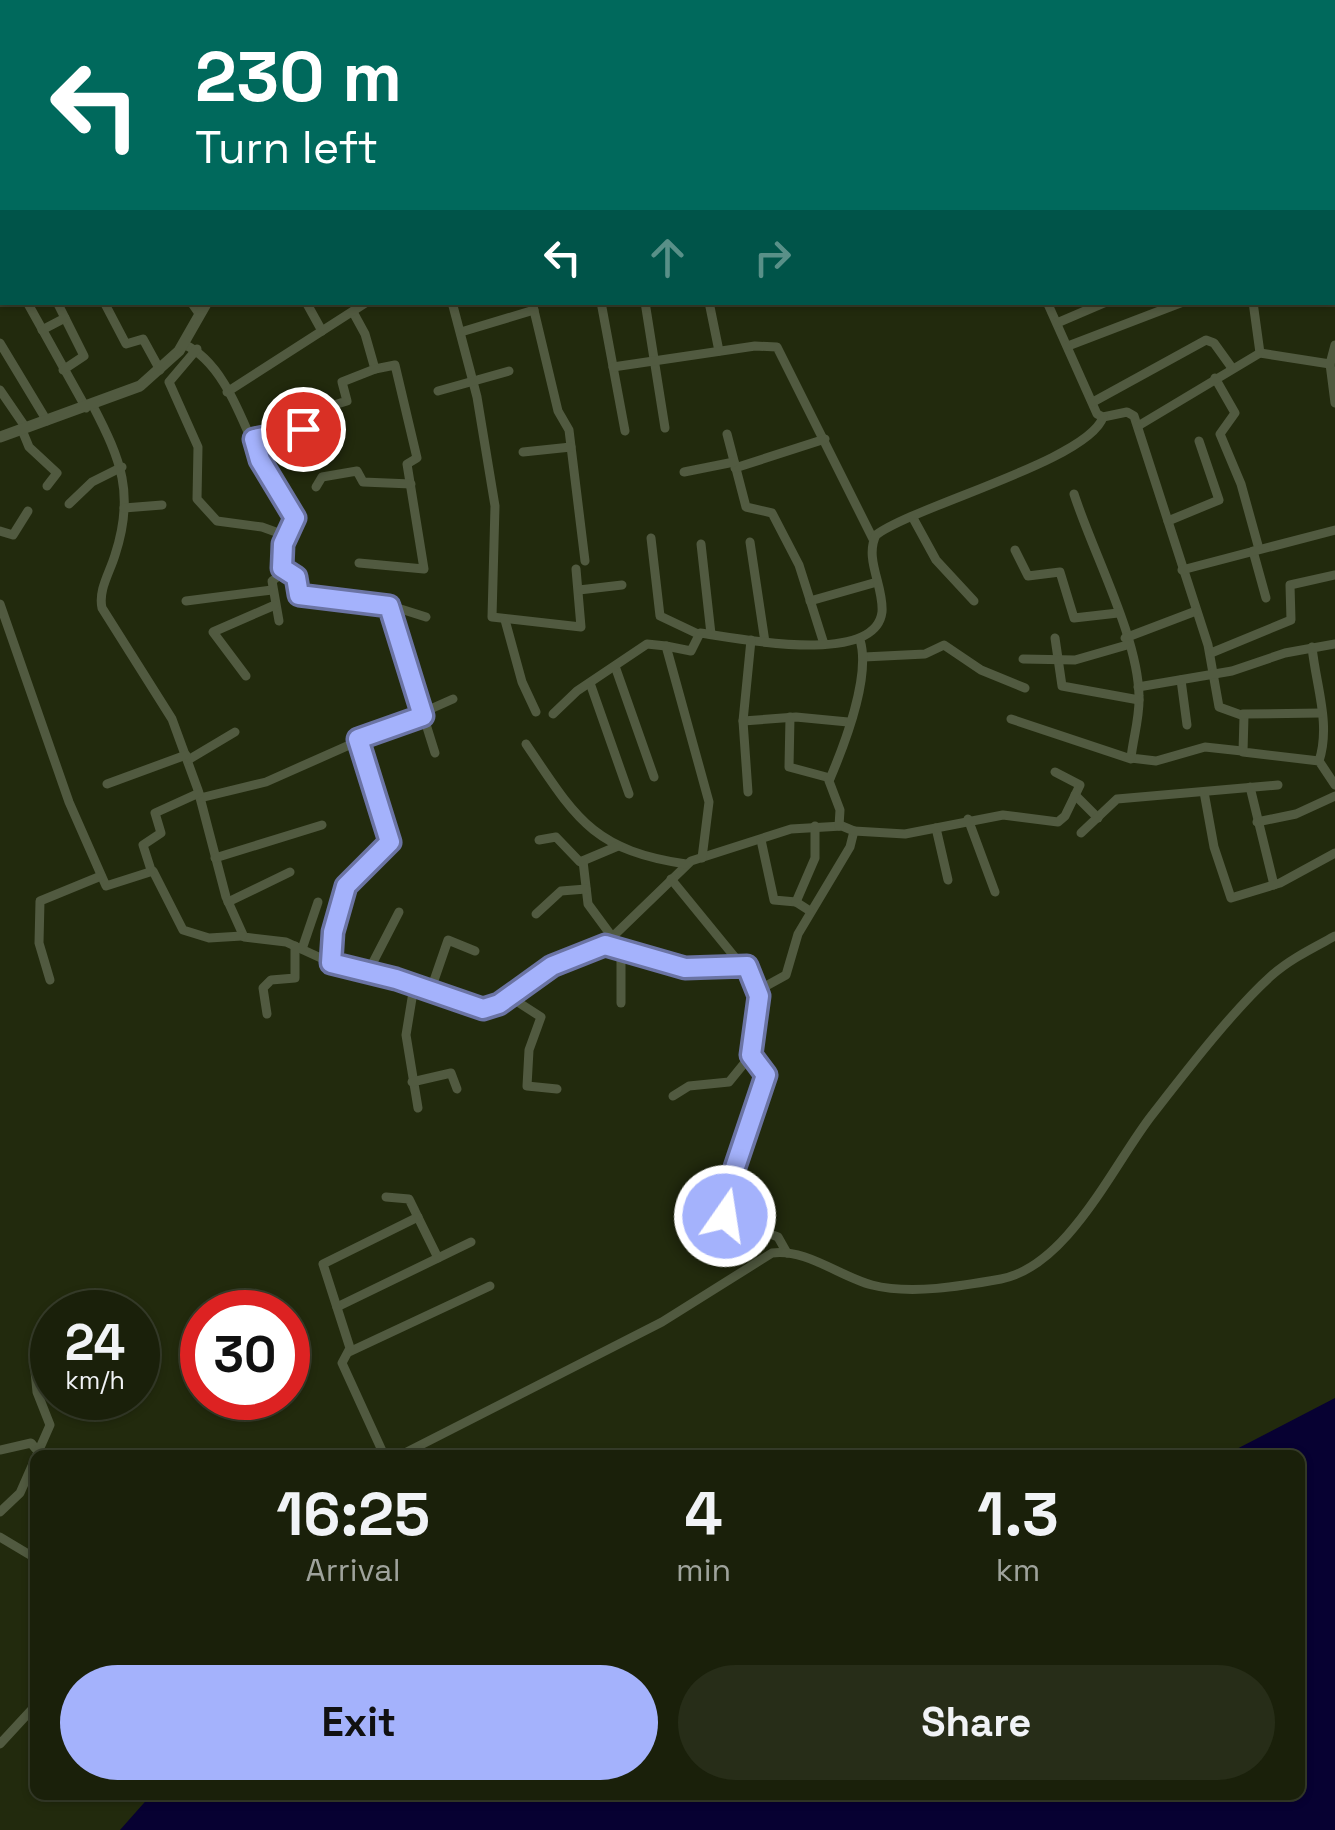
<!DOCTYPE html>
<style>
body{margin:0;font-family:"Space Grotesk",sans-serif;background:#272d18;color:#f1f3f6;height:100vh;display:flex;flex-direction:column;font-size:38px;white-space:nowrap}
*{box-sizing:border-box;margin:0}
p{font-size:32px;color:#9fa39c}
.icon{flex:none;width:55px;height:55px;fill:none;stroke:currentColor;stroke-width:2;stroke-linecap:round;stroke-linejoin:round}
.map{position:relative;flex:1;overflow:hidden}
.sheet{position:absolute;left:30px;top:1450px;width:1275px;height:350px;display:flex;flex-direction:column;background:#1a200a;border-radius:15px;box-shadow:0 2px 8px #0004,0 0 0 2px #383e2b}
.sheet>*{flex:none}
.guide{position:absolute;left:0px;top:0px;width:1335px;height:305px;box-shadow:0 2px 8px #0004,0 0 0 2px #383e2b;background:#00695c;color:#fff;overflow:hidden}
.speed{position:absolute;left:30px;top:1290px;display:flex;gap:20px;font-size:50px;font-weight:700;text-align:center}
.speed>*{display:grid;place-content:center;width:130px;height:130px;border-radius:50%;background:#1a200a;box-shadow:0 2px 8px #0004,0 0 0 2px #383e2b;line-height:1}
.speed small{font-size:25px;font-weight:400}
.speed .limit{border:15px solid #d22;background:#fff;color:#111}
.pin{position:absolute;display:grid;place-items:center;width:85px;height:85px;color:#fff;margin:-42px;border:5px solid #fff;border-radius:50%;box-shadow:0 2px 10px #0007}
.me{position:absolute;width:110px;margin:-55px;rotate:13deg;stroke-linejoin:round;filter:drop-shadow(0 0 8px #0008)}
.turn{display:flex;align-items:center;gap:35px;height:210px;padding:0 30px;font-size:45px}
.turn .icon{width:130px;height:130px;stroke-width:2.5}
.turn b{display:block;font-size:70px;line-height:85px}
.lanes{display:flex;align-items:center;height:95px;padding:0 30px;background:#0003;justify-content:center;gap:50px;direction:ltr}
.lanes .off{opacity:.35}
.eta{display:flex;justify-content:space-evenly;align-items:center;height:170px;text-align:center}
.eta b{font-size:60px;font-weight:800;line-height:70px}
.primary-button{display:flex;gap:20px;margin-top:auto;padding:20px 30px}
.primary-button a{flex:1;height:115px;border-radius:60px;background:#a4b2fc;color:#111;font-size:40px;font-weight:800;line-height:115px;text-align:center}
.primary-button a+a{background:#272d18;color:#f1f3f6}
.map>svg:first-child{display:block}
.water{fill:#070132}
.lines{fill:none;stroke-linecap:round;stroke-linejoin:round}
.minor{stroke:#515a40;stroke-width:9}
.tertiary{stroke:#515a40;stroke-width:11}
.route-casing{stroke:#6b74a4;stroke-width:25}
.route{stroke:#a4b2fc;stroke-width:18}
</style>
<div class="map">
<svg width="1335" height="1830" viewBox="0 0 1335 1830">
<rect width="100%" height="100%" fill="#222a0d"/>
<!-- water -->
<polygon class="water" points="1335,1398 1335,1830 120,1830 151,1795 1300,1795 1300,1455 1225,1455"/>
<g class="lines">
<!-- minor -->
<g class="minor">
<polyline points="34,0 35,2"/>
<polyline points="180,0 181,2"/>
<polyline points="205,0 207,2"/>
<polyline points="272,0 274,2"/>
<polyline points="345,0 347,2"/>
<polyline points="469,0 471,2"/>
<polyline points="916,0 917,2"/>
<polyline points="990,0 990,2"/>
<polyline points="1046,0 1047,2"/>
<polyline points="1113,0 1114,2"/>
<polyline points="1178,0 1179,2"/>
<polyline points="1309,0 1310,2"/>
<polyline points="188,2 194,0"/>
<polyline points="586,2 591,0"/>
<polyline points="0,45 2,49"/>
<polyline points="1332,107 1335,125"/>
<polyline points="0,124 2,123"/>
<polyline points="0,138 2,144"/>
<polyline points="1332,161 1335,161"/>
<polyline points="0,233 2,230"/>
<polyline points="1332,233 1335,232"/>
<polyline points="0,251 2,254"/>
<polyline points="27,302 86,408"/>
<polyline points="57,302 84,356 63,370"/>
<polyline points="104,302 126,344 143,339 160,370"/>
<polyline points="191,302 200,315"/>
<polyline points="306,302 322,331"/>
<polyline points="452,302 477,397 495,506 492,617 581,627 576,569"/>
<polyline points="532,302 558,411 569,430 585,561"/>
<polyline points="601,302 625,431"/>
<polyline points="645,302 665,428"/>
<polyline points="709,302 719,351"/>
<polyline points="1047,302 1097,414 1103,417 1127,412 1134,416 1208,645 1219,707 1244,716 1243,752 1319,761 1335,785"/>
<polyline points="1253,302 1260,353"/>
<polyline points="353,312 365,334 375,369 395,365 417,458 407,464 424,569 359,563"/>
<polyline points="1057,323 1106,302"/>
<polyline points="42,330 65,318"/>
<polyline points="461,332 534,310"/>
<polyline points="0,343 47,421"/>
<path d="M183,344C224,361 243,423 260,460C268,479 289,492 294,513C298,529 282,547 281,565L296,577L298,594L388,605L426,617"/>
<polyline points="1335,345 1330,364 1335,403"/>
<polyline points="1068,346 1183,302"/>
<polyline points="197,349 169,382 198,447 197,499 217,521 262,527 287,536"/>
<polyline points="613,367 755,346 777,347 873,539"/>
<polyline points="1215,378 1235,413 1220,434 1241,484 1259,549"/>
<polyline points="0,390 26,428"/>
<polyline points="438,391 509,371"/>
<polyline points="227,392 367,302"/>
<polyline points="1093,402 1206,340 1214,343 1232,368"/>
<path d="M93,406C121,460 135,494 115,555C110,572 98,590 102,608L172,719L198,790L226,897L244,937L286,942L336,965L396,979L486,1009L552,966L601,948L691,861L791,829L842,826L854,831L850,847L798,934L786,975L766,986L759,997L751,1055L767,1075L723,1206L727,1218L778,1237L787,1253"/>
<polyline points="311,412 347,401 342,382 375,369"/>
<polyline points="1138,426 1260,353 1330,364"/>
<polyline points="22,430 29,447 57,473 47,486"/>
<polyline points="727,434 746,507 772,513 799,565 824,644"/>
<polyline points="254,439 300,427 307,439"/>
<polyline points="523,452 571,447"/>
<polyline points="735,468 825,439"/>
<polyline points="684,472 734,462"/>
<polyline points="316,487 322,477 357,471 363,482 411,484"/>
<path d="M1074,494C1093,553 1138,637 1139,696C1140,717 1133,738 1131,758L1156,761L1205,747L1242,751"/>
<polyline points="69,504 92,482 122,467"/>
<polyline points="124,508 162,505"/>
<polyline points="913,518 936,560 974,601"/>
<polyline points="1168,521 1219,500 1199,441"/>
<polyline points="0,531 13,535 28,511"/>
<polyline points="651,538 660,616 698,634"/>
<polyline points="750,542 765,642"/>
<polyline points="701,544 711,634"/>
<polyline points="1015,550 1028,576 1060,572 1074,618 1118,613"/>
<polyline points="1253,551 1266,598"/>
<polyline points="1182,570 1335,530"/>
<polyline points="579,590 622,585"/>
<polyline points="186,601 272,590"/>
<polyline points="810,601 877,582"/>
<polyline points="0,604 69,802 106,886 153,871 183,930 209,938 242,936"/>
<polyline points="389,606 435,753"/>
<polyline points="505,620 522,682 536,712"/>
<polyline points="279,621 272,581 284,572"/>
<polyline points="1055,638 1062,686 1139,700"/>
<polyline points="1125,638 1196,611"/>
<path d="M666,646L691,651L700,633C736,638 875,667 882,612C884,586 864,559 876,535C917,505 1089,460 1103,417"/>
<path d="M1312,647C1316,686 1331,724 1319,761"/>
<polyline points="1211,653 1291,620 1290,585 1335,575"/>
<polyline points="864,657 925,654 944,645 981,670 1025,688"/>
<polyline points="1023,659 1075,660 1127,645"/>
<polyline points="616,669 654,777"/>
<polyline points="246,676 213,632 275,605"/>
<polyline points="1181,680 1187,725"/>
<polyline points="590,683 629,794"/>
<polyline points="1138,687 1232,671 1285,653 1335,644"/>
<polyline points="553,714 577,691 647,644 666,646 709,802 702,858"/>
<polyline points="1243,714 1321,713"/>
<polyline points="790,717 789,767 830,778"/>
<polyline points="1011,719 1131,759"/>
<polyline points="743,721 796,717 848,722"/>
<path d="M526,744C576,818 592,850 686,864"/>
<polyline points="188,760 235,732"/>
<polyline points="107,784 186,755"/>
<polyline points="1250,787 1274,885"/>
<polyline points="748,792 743,721 751,640"/>
<polyline points="1204,792 1214,847 1231,898 1280,883 1335,853"/>
<polyline points="1075,795 1098,818"/>
<polyline points="200,798 266,782 453,699"/>
<polyline points="968,819 995,892"/>
<polyline points="1257,822 1296,814 1335,796"/>
<path d="M839,826L840,810L829,781C844,746 871,676 860,640"/>
<polyline points="936,828 948,880"/>
<polyline points="854,831 905,834 1003,815 1058,822 1065,816 1080,785 1055,772"/>
<polyline points="1081,833 1117,799 1278,785"/>
<polyline points="539,840 556,837 580,862 618,846"/>
<polyline points="761,840 774,900 796,902 810,911"/>
<polyline points="215,858 322,825"/>
<polyline points="583,861 588,904 613,938"/>
<polyline points="151,870 143,845 161,833 155,813 199,793"/>
<polyline points="671,879 738,961 749,968 759,997"/>
<polyline points="228,902 290,872"/>
<polyline points="796,902 815,858 815,826"/>
<polyline points="536,914 561,891 586,889"/>
<path d="M605,945C645,958 699,981 740,963"/>
<polyline points="302,949 318,902"/>
<polyline points="331,963 333,932 346,886 390,842 357,739"/>
<polyline points="368,972 399,912"/>
<polyline points="50,980 39,943 40,901 101,876"/>
<polyline points="414,986 406,1035 418,1108"/>
<polyline points="430,992 448,940 475,951"/>
<polyline points="510,997 541,1017 529,1050 527,1086 557,1089"/>
<polyline points="621,1003 621,950"/>
<polyline points="267,1014 263,988 271,980 295,978 295,946"/>
<polyline points="412,1082 451,1073 457,1089"/>
<polyline points="673,1096 689,1086 729,1082 751,1055"/>
<polyline points="386,1197 409,1199 438,1258"/>
<polyline points="337,1307 471,1242"/>
<polyline points="349,1352 490,1286"/>
<polyline points="0,1450 31,1443 36,1449"/>
<polyline points="384,1455 342,1363 350,1348 323,1264 418,1217"/>
<path d="M401,1455L662,1322L772,1253C805,1248 841,1277 872,1285C911,1295 962,1286 1001,1279C1068,1266 1113,1165 1152,1115C1184,1074 1233,1010 1271,976C1290,959 1313,948 1335,936"/>
<polyline points="0,1512 20,1493 50,1425 37,1392 34,1361"/>
<polyline points="0,1537 35,1558"/>
<polyline points="0,1744 35,1706"/>
</g>
<!-- tertiary -->
<g class="tertiary">
<polyline points="387,2 389,0"/>
<polyline points="0,437 140,386 179,351 207,302"/>
</g>
</g>
<g class="lines">
<!-- route casing -->
<g class="route-casing">
<polyline id="route" points="303,429 254,439 260,460 295,518 283,544 282,568 296,577 299,595 389,606 423,716 358,739 390,842 346,886 333,932 331,963 396,979 483,1009 499,1004 552,966 605,945 685,968 747,966 759,996 751,1055 766,1075 726,1194 725,1216"/>
</g>
<!-- route -->
<use href="#route" class="route"/>
</g>
</svg>
<div class="speed"><div>24<small>km/h</small></div><div class="limit">30</div></div>
<div class="pin" style="left:303px;top:429px;background:#d93025"><svg class="icon" aria-label="arrive" viewBox="0 0 24 24"><path d="M6 21V4h12l-3 4 3 4H6"/></svg></div>
<svg class="me" style="left:725px;top:1216px" viewBox="-20 -20 40 40"><circle r="17" fill="#a4b2fc" stroke="#fff" stroke-width="3"/><path d="M0-11L8 9 0 5-8 9z" fill="#fff"/></svg>
<div class="guide">
<div class="turn"><svg class="icon" aria-label="left" viewBox="0 0 24 24"><path d="M17 20v-9H6M10 6l-5 5 5 5"/></svg><div><b>230 m</b>Turn left</div></div>
<div class="lanes"><svg class="icon" aria-label="left" viewBox="0 0 24 24"><path d="M17 20v-9H6M10 6l-5 5 5 5"/></svg><svg class="icon off" aria-label="ahead" viewBox="0 0 24 24"><path d="M12 20V5M6 11l6-6 6 6"/></svg><svg class="icon off" aria-label="right" viewBox="0 0 24 24"><path d="M7 20v-9h11M14 6l5 5-5 5"/></svg></div>
</div>
<section class="sheet">
<div class="eta">
<div><b>16:25</b><p>Arrival</p></div>
<div><b>4</b><p>min</p></div>
<div><b>1.3</b><p>km</p></div>
</div>
<div class="primary-button"><a>Exit</a><a>Share</a></div>
</section>
</div>
